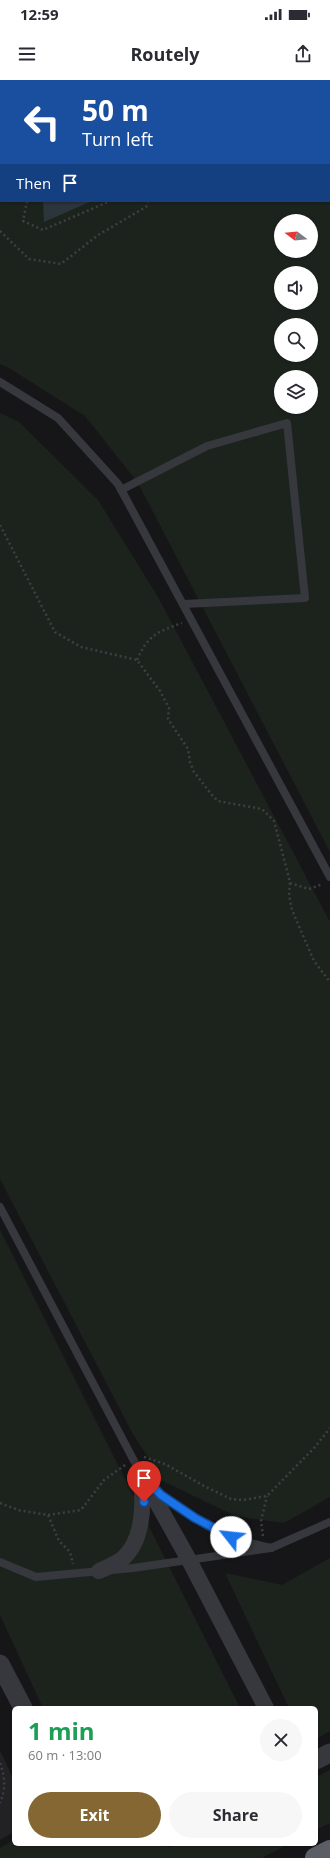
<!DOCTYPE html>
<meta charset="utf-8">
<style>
body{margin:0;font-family:"Open Sans",sans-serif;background:#f7f7f7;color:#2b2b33;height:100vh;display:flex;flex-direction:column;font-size:15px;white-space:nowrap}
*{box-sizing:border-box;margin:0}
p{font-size:13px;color:#7c7c81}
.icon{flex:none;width:22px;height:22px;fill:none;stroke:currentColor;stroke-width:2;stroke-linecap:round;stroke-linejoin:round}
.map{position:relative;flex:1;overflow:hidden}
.panel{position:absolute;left:12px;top:1626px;width:306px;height:140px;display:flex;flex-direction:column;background:#fff;border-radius:6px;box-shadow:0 1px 3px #0004}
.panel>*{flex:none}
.top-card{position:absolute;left:0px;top:0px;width:330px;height:122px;box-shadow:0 1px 3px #0004;background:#1a4fa0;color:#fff;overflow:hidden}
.needle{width:26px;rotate:286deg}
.buttons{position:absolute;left:274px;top:134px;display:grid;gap:8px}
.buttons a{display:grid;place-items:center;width:44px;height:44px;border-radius:50%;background:#fff;box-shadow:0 1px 3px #0004;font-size:20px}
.pin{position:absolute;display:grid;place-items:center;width:34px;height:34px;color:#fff;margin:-41px -17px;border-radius:50% 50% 50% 0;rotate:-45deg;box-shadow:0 0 4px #0007}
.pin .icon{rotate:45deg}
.me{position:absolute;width:44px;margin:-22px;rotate:299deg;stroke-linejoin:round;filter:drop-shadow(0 0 3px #0008)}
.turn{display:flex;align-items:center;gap:14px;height:84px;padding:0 16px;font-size:18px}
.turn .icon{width:52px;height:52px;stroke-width:2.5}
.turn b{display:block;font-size:28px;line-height:34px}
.then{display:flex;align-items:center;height:38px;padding:0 16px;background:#0003;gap:8px;font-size:15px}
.round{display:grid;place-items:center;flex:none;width:42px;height:42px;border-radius:21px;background:#f7f7f7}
.head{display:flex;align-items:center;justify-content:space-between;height:68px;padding:0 16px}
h1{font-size:24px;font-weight:700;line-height:30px;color:#1e9e55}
.button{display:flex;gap:8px;margin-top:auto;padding:8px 16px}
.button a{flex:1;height:46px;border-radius:24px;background:#856733;color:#fff;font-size:16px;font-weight:700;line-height:46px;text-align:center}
.button a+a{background:#f7f7f7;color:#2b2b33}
.status{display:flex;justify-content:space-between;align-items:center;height:28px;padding:0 20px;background:#fff;direction:ltr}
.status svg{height:11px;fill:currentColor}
header{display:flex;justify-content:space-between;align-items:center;height:52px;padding:0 16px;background:#fff;font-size:18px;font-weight:700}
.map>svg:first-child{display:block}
.built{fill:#222225}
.green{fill:#1c231d;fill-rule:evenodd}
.water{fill:#2c353c}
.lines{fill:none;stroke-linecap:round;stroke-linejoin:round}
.path{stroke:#3d3f44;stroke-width:2.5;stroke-dasharray:2 3;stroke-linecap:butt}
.service{stroke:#37383d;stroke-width:8}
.minor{stroke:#37383d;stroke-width:16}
.tertiary{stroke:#37383d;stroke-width:19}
.trunk{stroke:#5b5e65;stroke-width:22}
.route-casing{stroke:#114b97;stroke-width:10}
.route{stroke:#1a73e8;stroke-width:7}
</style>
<div class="status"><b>12:59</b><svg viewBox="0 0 49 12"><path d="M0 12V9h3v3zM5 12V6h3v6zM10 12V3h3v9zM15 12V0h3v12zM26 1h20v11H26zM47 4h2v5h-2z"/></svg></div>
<header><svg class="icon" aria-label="menu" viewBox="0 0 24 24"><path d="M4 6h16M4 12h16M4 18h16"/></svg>Routely<svg class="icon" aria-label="share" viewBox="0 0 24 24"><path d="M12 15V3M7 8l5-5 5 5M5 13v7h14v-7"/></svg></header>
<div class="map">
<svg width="330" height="1778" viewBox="0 0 330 1778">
<rect width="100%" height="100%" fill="#161618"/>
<!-- built -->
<polygon class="built" points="0,1670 14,1701 14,1752 0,1760"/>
<!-- green -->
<g class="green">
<path d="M0,0L286,1H1V121H329V84L330,86V772L138,403L85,336L9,288L0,284ZM281,141H311V171H281ZM281,193H311V223H281ZM281,245H311V275H281ZM281,297H311V327H281Z"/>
<polygon points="0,333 19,342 98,420 158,517 330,842 330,1417 284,1443 235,1436 163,1401 133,1354 0,1099"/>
<polygon points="0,1150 240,1628 43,1628 0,1535"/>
<polygon points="330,1478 330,1651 316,1659 316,1628 289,1628 225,1493 282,1505"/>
<polygon points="330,1690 330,1743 316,1750 316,1697"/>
<polygon points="14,1760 14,1764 146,1764 172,1767 178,1764 289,1764 262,1778 0,1778 0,1768"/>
</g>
<!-- water -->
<polygon class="water" points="43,121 92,121 44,142"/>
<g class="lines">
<!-- path -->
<g class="path">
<polyline points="0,81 1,77"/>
<polyline points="0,107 1,107"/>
<polyline points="27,121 23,141 43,150 110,121"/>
<polyline points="0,151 29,179 61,184 98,155 146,127 148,121"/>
<polyline points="0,445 55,552 81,567 137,580 160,611 169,628 168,639 188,669 190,682 194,692 212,715 218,721 262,729 274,741 290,802 289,815 292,830 314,881 330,902"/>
<path d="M137,580C148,555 157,552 182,543"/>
<polyline points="290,803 309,809 323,804"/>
<polyline points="144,1377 165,1384 204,1406 231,1419 243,1420 267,1416 315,1367 330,1348"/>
<polyline points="0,1423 18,1430 48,1435 59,1461 70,1472 73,1484"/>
<polyline points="48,1435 81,1430 104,1400 125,1385"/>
<polyline points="263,1456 261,1441 267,1416"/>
<path d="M0,1683C5,1697 6,1708 0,1723"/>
</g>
<!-- service -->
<g class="service">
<polyline points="0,302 58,338 118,404 330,797"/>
<polyline points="121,410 207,366 287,343 305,518 184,524"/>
<polyline points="0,1127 142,1396"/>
<path d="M154,1408C170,1423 212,1451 233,1458C245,1462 258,1465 271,1468"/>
<polyline points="0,1482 36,1497 133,1488 271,1468 330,1442"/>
</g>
<!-- minor -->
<g class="minor">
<polyline points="141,1394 189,1480 266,1628"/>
<path d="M99,1491C106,1488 115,1484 121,1480C143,1463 144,1426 141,1402"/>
</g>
<!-- tertiary -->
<g class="tertiary">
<polyline points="0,1584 23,1628"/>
<polyline points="316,1680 330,1673"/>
</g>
<!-- trunk -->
<polyline class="trunk" points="316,1778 330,1771"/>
</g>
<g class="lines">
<!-- route casing -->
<g class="route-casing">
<polyline id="route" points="144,1422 141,1394 161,1415 195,1438 231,1457"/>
</g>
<!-- route -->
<use href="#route" class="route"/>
</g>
</svg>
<div class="buttons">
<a><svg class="needle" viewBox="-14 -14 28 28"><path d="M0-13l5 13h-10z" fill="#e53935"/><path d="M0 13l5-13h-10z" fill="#7c7c81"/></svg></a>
<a><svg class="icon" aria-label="sound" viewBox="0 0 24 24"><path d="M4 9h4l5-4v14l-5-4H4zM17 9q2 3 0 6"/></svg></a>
<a><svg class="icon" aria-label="search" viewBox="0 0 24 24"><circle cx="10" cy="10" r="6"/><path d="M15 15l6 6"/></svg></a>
<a><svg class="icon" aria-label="layers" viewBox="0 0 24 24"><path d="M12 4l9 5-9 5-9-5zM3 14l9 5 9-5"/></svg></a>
</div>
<div class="pin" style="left:144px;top:1422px;background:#d93025"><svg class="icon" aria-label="arrive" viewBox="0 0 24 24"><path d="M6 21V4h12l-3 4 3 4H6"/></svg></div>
<svg class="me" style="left:231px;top:1457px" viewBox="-20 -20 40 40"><circle r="19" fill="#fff"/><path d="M0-13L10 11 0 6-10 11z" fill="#1a73e8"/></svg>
<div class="top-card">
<div class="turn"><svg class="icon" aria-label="left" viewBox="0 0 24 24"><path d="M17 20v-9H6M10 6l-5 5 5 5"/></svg><div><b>50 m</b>Turn left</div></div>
<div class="then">Then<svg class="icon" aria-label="arrive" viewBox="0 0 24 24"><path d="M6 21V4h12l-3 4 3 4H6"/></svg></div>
</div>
<section class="panel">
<div class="head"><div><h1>1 min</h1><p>60 m · 13:00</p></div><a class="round"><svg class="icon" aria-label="close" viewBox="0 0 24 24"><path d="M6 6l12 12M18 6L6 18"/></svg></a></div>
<div class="button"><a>Exit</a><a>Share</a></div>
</section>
</div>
